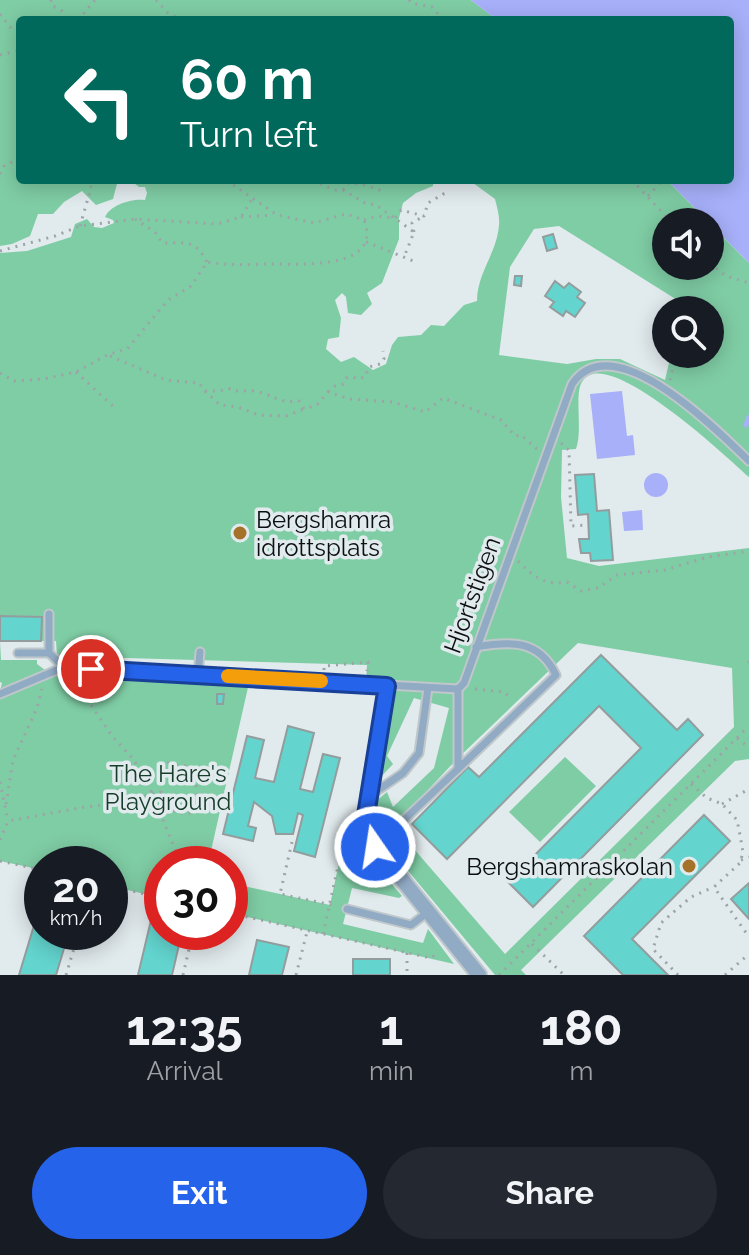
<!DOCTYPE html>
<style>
body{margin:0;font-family:Raleway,sans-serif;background:#242831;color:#f1f3f6;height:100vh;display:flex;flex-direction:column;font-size:30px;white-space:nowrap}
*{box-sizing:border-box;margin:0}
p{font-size:26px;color:#9ea1a6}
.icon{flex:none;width:44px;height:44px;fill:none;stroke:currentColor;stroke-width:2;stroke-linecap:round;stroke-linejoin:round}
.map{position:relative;height:975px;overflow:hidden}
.side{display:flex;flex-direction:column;background:#171b24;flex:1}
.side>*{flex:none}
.top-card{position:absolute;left:16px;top:16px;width:718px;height:168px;border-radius:8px;box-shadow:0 4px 20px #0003;background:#00695c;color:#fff;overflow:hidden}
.controls{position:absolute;left:652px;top:208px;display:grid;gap:16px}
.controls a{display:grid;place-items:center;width:72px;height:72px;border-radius:50%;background:#171b24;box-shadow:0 4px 20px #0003;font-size:40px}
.speed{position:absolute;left:24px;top:846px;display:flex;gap:16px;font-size:40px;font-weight:700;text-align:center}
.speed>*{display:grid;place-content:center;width:104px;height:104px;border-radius:50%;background:#171b24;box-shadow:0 4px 20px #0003;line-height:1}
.speed small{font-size:20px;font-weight:400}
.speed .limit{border:12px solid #d22;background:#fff;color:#111}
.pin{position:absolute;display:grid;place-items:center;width:68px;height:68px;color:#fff;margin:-34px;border:4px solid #fff;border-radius:50%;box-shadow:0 2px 8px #0007}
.me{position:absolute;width:88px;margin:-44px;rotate:347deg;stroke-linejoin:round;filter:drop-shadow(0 0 6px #0008)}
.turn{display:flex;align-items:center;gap:28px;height:168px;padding:0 32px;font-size:36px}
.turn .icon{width:104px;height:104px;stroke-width:2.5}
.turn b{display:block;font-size:56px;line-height:68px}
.eta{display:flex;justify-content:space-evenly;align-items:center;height:136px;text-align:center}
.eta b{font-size:48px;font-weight:700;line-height:56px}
.button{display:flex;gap:16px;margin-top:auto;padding:16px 32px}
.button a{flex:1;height:92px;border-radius:48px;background:#2563eb;color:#fff;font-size:32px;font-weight:700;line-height:92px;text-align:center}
.button a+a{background:#242831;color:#f1f3f6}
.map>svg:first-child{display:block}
.green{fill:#7fcda5;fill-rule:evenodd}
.water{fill:#a7b0f9}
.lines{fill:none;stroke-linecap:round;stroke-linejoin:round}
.stream{stroke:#a7b0f9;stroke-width:5}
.building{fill:#63d4ce;stroke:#949d9d;stroke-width:2}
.service-casing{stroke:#bfc7ca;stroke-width:11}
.minor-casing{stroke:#bfc7ca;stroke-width:18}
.path{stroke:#9da4a7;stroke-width:3;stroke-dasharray:2 6;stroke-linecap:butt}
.service{stroke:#92abc5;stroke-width:7}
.minor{stroke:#92abc5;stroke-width:14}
.route-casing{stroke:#184099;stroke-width:20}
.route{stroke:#2563eb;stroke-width:14}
.slow{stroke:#f59e0b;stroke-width:14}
.poi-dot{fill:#a47228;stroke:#e1eaed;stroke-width:3}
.labels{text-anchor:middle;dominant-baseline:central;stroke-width:7;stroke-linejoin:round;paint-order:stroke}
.poi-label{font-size:24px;fill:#0c0f10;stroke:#e1eaed;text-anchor:start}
.street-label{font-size:24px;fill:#0c0f10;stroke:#e1eaed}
.park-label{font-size:24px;fill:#163c2a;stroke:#e1eaed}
</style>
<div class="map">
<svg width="749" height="975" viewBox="0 0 749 975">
<rect width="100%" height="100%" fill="#e1eaed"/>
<!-- green -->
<g class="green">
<polygon points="0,0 471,0 497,20 20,20 20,180 118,180 113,199 96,205 82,191 64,202 53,214 38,214 30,236 12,244 0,246"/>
<path d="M135,180H433V186L416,193L403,203L399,218V239L382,283L367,293L372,304L361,315L348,313L346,297L342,293L335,300L341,318L339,337L328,339L326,349L341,362L354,357L373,370L386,364L392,345L398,337L421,335L431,325L444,326L464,305L477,301C477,273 497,253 499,225C500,217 497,207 495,199L469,180H667L708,222H666V266H710V224L749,263V477C729,459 604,341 582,382C574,394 583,430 576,449L562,450L561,497L567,558L599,566L749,548V759L735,761L521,970L526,975H495L389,848L375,824L376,801L387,792L393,807L434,768L449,708L414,698L387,756L393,764L380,778L387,686L366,684L367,665L57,656L56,641H41V617L0,616V253L27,251L71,237L75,224L87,219L94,227L102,228L114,223L113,220L105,217C110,205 132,198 145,200L147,193L145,187H139L134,183ZM559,226L682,303L680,310H710V354H671L665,380L620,359H596L567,364L499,355L510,267L534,229ZM578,643L732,668L734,727L505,954L394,826L458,758Z"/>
<polygon points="0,641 1,660 37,660 37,664 53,676 249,683 208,864 162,864 162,898 110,886 110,864 42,864 42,870 0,861 0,691 2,683 0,682"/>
<polygon points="565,757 596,786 540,842 509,812"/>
<polygon points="346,830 402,896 399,898 352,888 343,924 423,943 428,929 454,964 230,913 230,883 330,905"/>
</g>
<!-- water -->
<g class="water">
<polygon points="471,0 749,0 749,263 667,180 730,180 730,20 497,20"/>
<polygon points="622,391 627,436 633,435 635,455 597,459 590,394"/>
<circle cx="656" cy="485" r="12"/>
<polygon points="642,510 643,530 624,531 622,512"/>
</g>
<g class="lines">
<!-- stream -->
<polyline class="stream" points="746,425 749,417"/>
</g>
<!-- building -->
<g class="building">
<polygon points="553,234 557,248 547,251 543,237"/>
<polygon points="515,276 522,276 521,286 514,285"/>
<polygon points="555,281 564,288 569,283 581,292 577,297 585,303 575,317 566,311 563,316 550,307 554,302 545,296"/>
<polygon points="594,474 597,511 609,510 613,560 591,561 590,553 581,553 579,539 589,539 588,514 578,515 575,475"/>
<polygon points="0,616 42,617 41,641 0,641"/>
<polygon points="601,655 677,730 688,719 703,735 533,907 508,882 641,748 599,706 447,859 412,824 468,767 479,777"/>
<polygon points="217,694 224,694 223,704 217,704"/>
<polygon points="288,726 314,733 300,789 313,792 323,754 340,758 315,857 294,851 303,815 298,813 293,834 276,834 272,816 254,802 248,826 256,828 253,841 223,834 247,736 264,740 255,778 274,782"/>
<polygon points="704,815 730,841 632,939 668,975 623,975 584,936"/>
<polygon points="749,883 749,919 731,899"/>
<polygon points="42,899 42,932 69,932 56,975 19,975"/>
<polygon points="152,916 162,918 162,932 182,932 172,975 138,975"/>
<polygon points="257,940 289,947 282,975 249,975"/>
<rect x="353" y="959" width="37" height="16"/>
</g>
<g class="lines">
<!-- service casing -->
<g class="service-casing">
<g id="service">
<polyline points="49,614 49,653 64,667"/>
<polyline points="18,653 49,653"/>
<polyline points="198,675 200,652"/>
<path d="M458,689V769L556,675C539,639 510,641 476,647"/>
<path d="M0,694L64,667L458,689L464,683L572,384C613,324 717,430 749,461"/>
<polyline points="371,795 403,773 419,753 428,688"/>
<polyline points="375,847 458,769"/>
<polyline points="347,909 411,925 428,912"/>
</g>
</g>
<!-- minor casing -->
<g class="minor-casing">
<polyline id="minor" points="387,686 368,797 367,836 479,975"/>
</g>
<!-- path -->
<g class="path">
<polyline points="51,0 51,5 62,11 68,20"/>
<polyline points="156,0 168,13 181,20"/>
<polyline points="409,0 411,3 432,7 443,20"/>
<polyline points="0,14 10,27 20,29"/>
<polyline points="78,20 95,0"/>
<polyline points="0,55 20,50"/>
<polyline points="0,174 4,166 20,158"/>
<polyline points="313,180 334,190 343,190 365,203 376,205 414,232 404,257"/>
<polyline points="632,180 671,222"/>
<polyline points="343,190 348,183 362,184 385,192"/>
<polyline points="648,196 663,180"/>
<polyline points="241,217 273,215"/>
<path d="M135,219L155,232L162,243C185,243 195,239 207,262"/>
<polyline points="364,220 377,216 395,218 401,210 424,216 428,203 445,193"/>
<polyline points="80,226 91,188 89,180"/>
<polyline points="414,232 412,223 424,216"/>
<polyline points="366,242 416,262"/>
<polyline points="0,251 55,236 80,226 135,219 217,224 241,217 252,199"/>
<polyline points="710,263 726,276 749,283"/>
<path d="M110,356L166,380L199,383L205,391H220L228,388C238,393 243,390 254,391C273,394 278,404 299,401L304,409L317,405L328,392L350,399L393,402L425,412L443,398L501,420L515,436L521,435L537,449"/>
<polyline points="76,372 116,409"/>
<path d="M0,373L14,381L43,379L76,372L107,355L127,349L168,300L191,286L207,262C227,265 244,265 264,264C292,263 384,273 364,220L346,214L314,223L277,215L226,180"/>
<polyline points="670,380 676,354"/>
<polyline points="205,391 220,405 238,407 258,415 286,416 304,409"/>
<polyline points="328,392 335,386 343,384 346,378 353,377 358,379 365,377 369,367 380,364 384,359 383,351"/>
<polyline points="561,443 569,450 571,526 588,525"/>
<path d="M518,561C534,577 545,586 567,582L581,591L598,588L617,575L665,570L708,557L749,551"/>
<polyline points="748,661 749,662"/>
<polyline points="324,670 324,666 368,662 367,671"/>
<polyline points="73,679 112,736 134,760 152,793 181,864"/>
<polyline points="475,689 504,692 512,699"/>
<polyline points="737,738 749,748"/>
<polygon points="168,763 185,766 194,776 199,800 193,813 176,813 161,793 159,776"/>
<polyline points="0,782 8,821"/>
<polyline points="691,784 707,798 722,804 737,820 740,835 743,852 740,863 714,887 749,937"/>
<polyline points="6,804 13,760 37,708 42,689"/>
<polyline points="722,804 749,789"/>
<polyline points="0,840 8,821 85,807 132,802 152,793 161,793"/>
<polyline points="292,842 280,894 332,905"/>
<polyline points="741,860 749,857"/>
<polyline points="0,861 42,870"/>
<polyline points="110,886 162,898"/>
<polyline points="230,913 431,958 439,952"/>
<polyline points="323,934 346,830 351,827"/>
<polyline points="532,944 564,975"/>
<polyline points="407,953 407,975"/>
<polyline points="66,975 79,932"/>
<polyline points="183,975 193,932"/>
<polyline points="296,975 307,932"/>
<polyline points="499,975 744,731 749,730"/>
<polyline points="678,975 653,949 661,923 691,897 714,887"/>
<polyline points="725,975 749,954"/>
</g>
<!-- service -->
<use href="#service" class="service"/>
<!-- minor -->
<use href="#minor" class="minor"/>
</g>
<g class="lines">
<!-- route casing -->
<g class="route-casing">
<polyline id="route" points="91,669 387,686 366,815 367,836 375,847"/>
</g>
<!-- route -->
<use href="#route" class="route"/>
<!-- slow -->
<polyline class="slow" points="228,676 321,681"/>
</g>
<!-- markers -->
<g class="poi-dot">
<circle cx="240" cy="533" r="8"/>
<circle cx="689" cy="866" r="8"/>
</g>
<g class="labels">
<!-- poi labels -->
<g class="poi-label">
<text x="256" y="519">Bergshamra<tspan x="256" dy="28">idrottsplats</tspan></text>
<text x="673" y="866" text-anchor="end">Bergshamraskolan</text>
</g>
<!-- street labels -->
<g class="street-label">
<text transform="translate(472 595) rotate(-70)">Hjortstigen</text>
</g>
<!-- park labels -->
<g class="park-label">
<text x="168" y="773">The Hare's<tspan x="168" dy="28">Playground</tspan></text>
</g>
</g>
</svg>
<div class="controls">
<a><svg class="icon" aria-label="sound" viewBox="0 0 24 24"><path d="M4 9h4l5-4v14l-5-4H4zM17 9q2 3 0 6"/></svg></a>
<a><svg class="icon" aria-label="search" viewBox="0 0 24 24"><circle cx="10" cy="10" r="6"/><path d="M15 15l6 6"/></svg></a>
</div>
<div class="speed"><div>20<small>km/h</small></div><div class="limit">30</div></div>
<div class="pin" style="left:91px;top:669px;background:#d93025"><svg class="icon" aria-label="arrive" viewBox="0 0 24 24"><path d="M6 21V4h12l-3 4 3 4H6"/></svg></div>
<svg class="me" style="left:375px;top:847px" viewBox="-20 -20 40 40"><circle r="17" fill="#2563eb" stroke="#fff" stroke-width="3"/><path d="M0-11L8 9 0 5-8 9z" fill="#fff"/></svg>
<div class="top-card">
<div class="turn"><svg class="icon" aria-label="left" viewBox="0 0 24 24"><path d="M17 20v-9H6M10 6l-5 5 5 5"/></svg><div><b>60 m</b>Turn left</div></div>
</div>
</div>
<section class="side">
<div class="eta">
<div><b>12:35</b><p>Arrival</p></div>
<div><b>1</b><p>min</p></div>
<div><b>180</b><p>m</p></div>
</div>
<div class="button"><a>Exit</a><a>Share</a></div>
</section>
